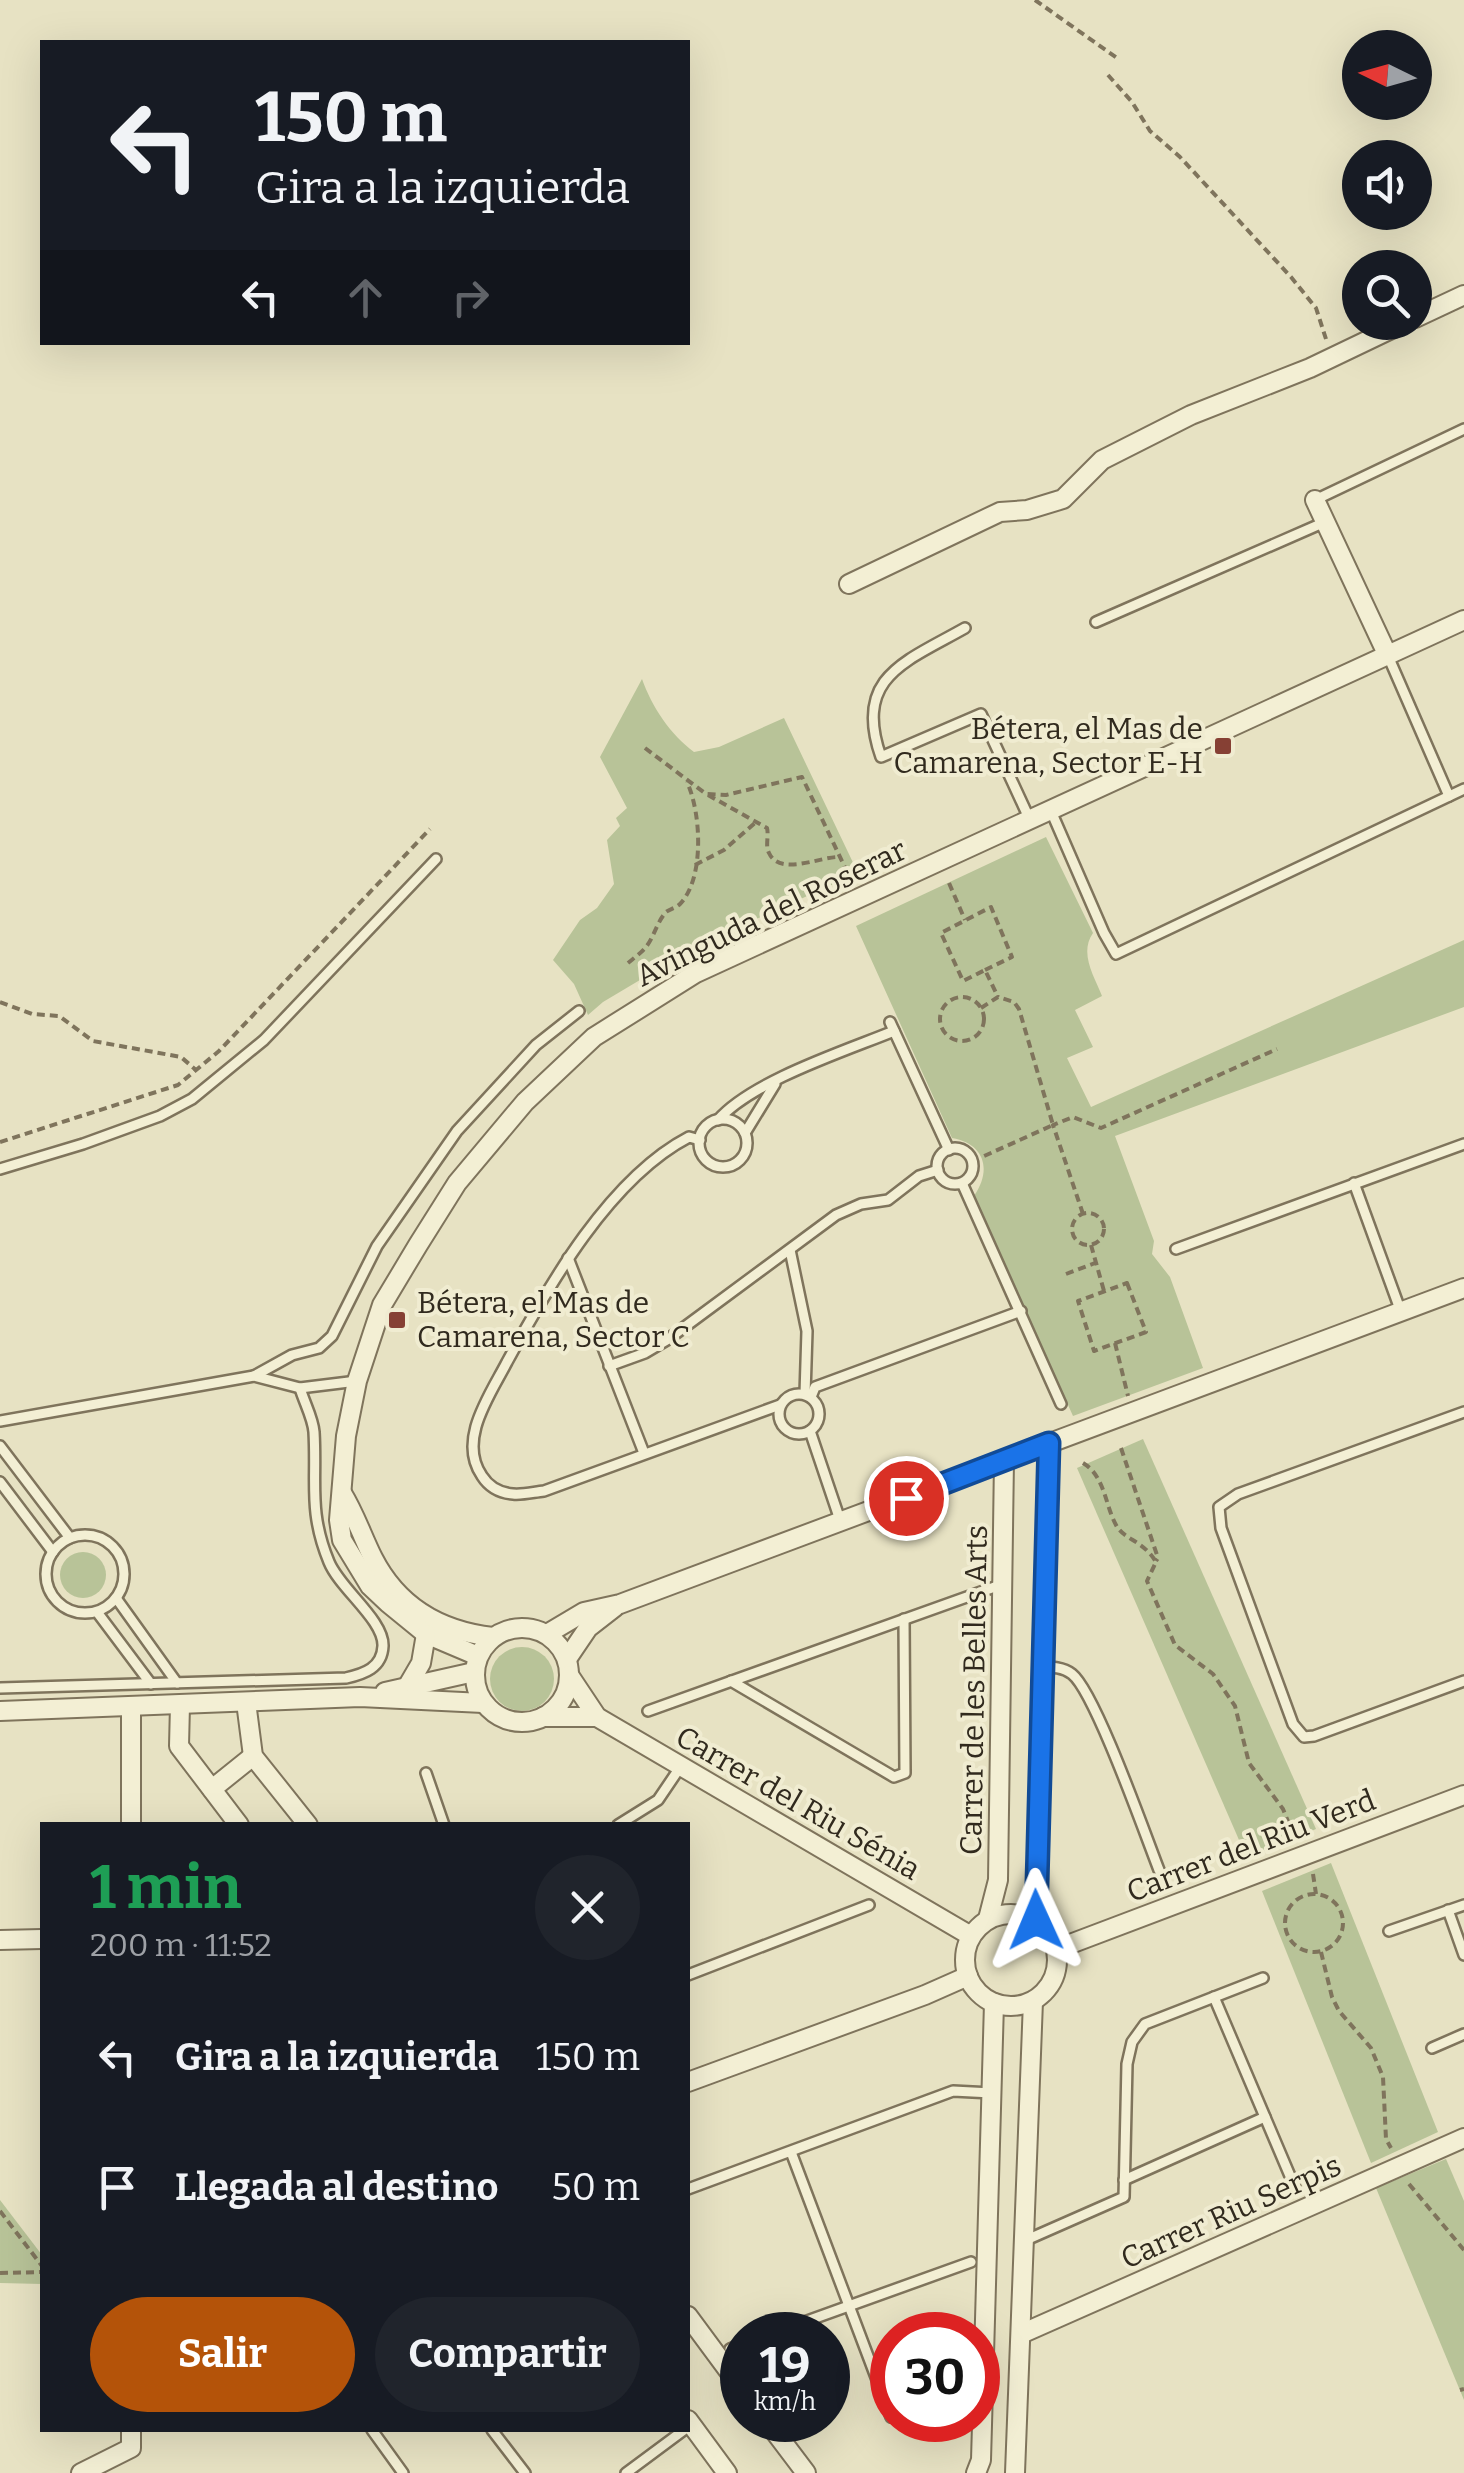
<!DOCTYPE html>
<html lang="es">
<meta charset="utf-8">
<style>
body{margin:0;font-family:Bitter,serif;background:#20242c;color:#f1f3f6;height:100vh;display:flex;flex-direction:column;font-size:38px;white-space:nowrap}
*{box-sizing:border-box;margin:0}
p{font-size:32px;color:#9ea1a6}
.icon{flex:none;width:55px;height:55px;fill:none;stroke:currentColor;stroke-width:2;stroke-linecap:round;stroke-linejoin:round}
.map{position:relative;flex:1;overflow:hidden}
.sheet{position:absolute;left:40px;top:1822px;width:650px;height:610px;display:flex;flex-direction:column;background:#171b24;border-radius:0px;box-shadow:0 10px 40px #0002}
.sheet>*{flex:none}
.top-card{position:absolute;left:40px;top:40px;width:650px;height:305px;border-radius:0px;box-shadow:0 10px 40px #0002;background:#171b24;color:#f1f3f6;overflow:hidden}
.needle{width:65px;rotate:275deg}
.buttons{position:absolute;left:1342px;top:30px;display:grid;gap:20px}
.buttons a{display:grid;place-items:center;width:90px;height:90px;border-radius:50%;background:#171b24;box-shadow:0 10px 40px #0002;font-size:50px}
.speed{position:absolute;left:720px;top:2312px;display:flex;gap:20px;font-size:50px;font-weight:700;text-align:center}
.speed>*{display:grid;place-content:center;width:130px;height:130px;border-radius:50%;background:#171b24;box-shadow:0 10px 40px #0002;line-height:1}
.speed small{font-size:25px;font-weight:400}
.speed .limit{border:15px solid #d22;background:#fff;color:#111}
.pin{position:absolute;display:grid;place-items:center;width:85px;height:85px;color:#fff;margin:-42px;border:5px solid #fff;border-radius:50%;box-shadow:0 2px 10px #0007}
.me{position:absolute;width:110px;margin:-55px;rotate:359deg;stroke-linejoin:round;filter:drop-shadow(0 0 8px #0008)}
.turn{display:flex;align-items:center;gap:35px;height:210px;padding:0 50px;font-size:45px}
.turn .icon{width:130px;height:130px;stroke-width:2.5}
.turn b{display:block;font-size:70px;line-height:85px}
.lanes{display:flex;align-items:center;height:95px;padding:0 50px;background:#0003;justify-content:center;gap:50px;direction:ltr}
.lanes .off{opacity:.35}
.round{display:grid;place-items:center;flex:none;width:105px;height:105px;border-radius:52px;background:#20242c}
.summary{display:flex;align-items:center;justify-content:space-between;height:170px;padding:0 50px}
h1{font-size:60px;font-weight:700;line-height:75px;color:#1e9e55}
.cta{display:flex;gap:20px;margin-top:auto;padding:20px 50px}
.cta a{flex:1;height:115px;border-radius:60px;background:#b45309;color:#fff;font-size:40px;font-weight:700;line-height:115px;text-align:center}
.cta a+a{background:#20242c;color:#f1f3f6}
ul{padding:0;list-style:none}
li{display:flex;align-items:center;gap:30px;height:130px;padding:0 50px}
li div{flex:1}
li b{display:block;font-size:38px}
li em{font-style:normal}
.map>svg:first-child{display:block}
.green{fill:#b8c398}
.lines{fill:none;stroke-linecap:round;stroke-linejoin:round}
.service-casing{stroke:#7f745c;stroke-width:14}
.minor-casing{stroke:#7f745c;stroke-width:22}
.path{stroke:#7f745c;stroke-width:4;stroke-dasharray:8 5;stroke-linecap:butt}
.service{stroke:#f3efd4;stroke-width:9}
.minor{stroke:#f3efd4;stroke-width:18}
.route-casing{stroke:#114b97;stroke-width:25}
.route{stroke:#1a73e8;stroke-width:18}
.poi-dot{fill:#864034;stroke:#f0ecd1;stroke-width:4}
.labels{text-anchor:middle;dominant-baseline:central;stroke-width:8;stroke-linejoin:round;paint-order:stroke}
.poi-label{font-size:30px;fill:#312a1e;stroke:#f0ecd1;text-anchor:end}
.street-label{font-size:30px;fill:#312a1e;stroke:#f0ecd1}
</style>
<div class="map">
<svg width="1464" height="2473" viewBox="0 0 1464 2473">
<rect width="100%" height="100%" fill="#e7e2c3"/>
<!-- green -->
<g class="green">
<path d="M642,679C652,707 670,734 694,752L719,747L784,718L858,873L697,946L603,1002L588,1015L574,984L553,960L580,920L597,908L614,884L607,840L620,826L616,818L627,808L600,757Z"/>
<path d="M1046,837L1093,933C1079,953 1094,976 1102,996L1075,1010L1093,1047L1067,1058L1091,1107L1464,940V1007L1115,1136L1154,1241L1152,1254L1170,1277L1203,1368L1073,1416L974,1196C992,1170 985,1144 952,1138L856,926Z"/>
<polygon points="1143,1439 1316,1829 1252,1856 1246,1856 1077,1468"/>
<circle cx="83" cy="1575" r="23"/>
<circle cx="522" cy="1679" r="32"/>
<polygon points="1331,1863 1438,2132 1371,2163 1262,1891"/>
<polygon points="1446,2159 1464,2201 1464,2400 1376,2188"/>
<polygon points="0,2200 42,2255 42,2284 0,2283"/>
</g>
<g class="lines">
<!-- service casing -->
<g class="service-casing">
<g id="service">
<polyline points="1315,500 1464,429"/>
<polyline points="1096,622 1325,522"/>
<path d="M965,628C905,662 853,677 881,757L981,714L1029,818"/>
<polyline points="1388,656 1449,796"/>
<polyline points="1051,811 1104,933 1116,954 1464,789"/>
<polyline points="890,1022 949,1150"/>
<circle cx="723" cy="1143" r="24"/>
<path d="M718,1120C752,1081 845,1051 894,1031"/>
<polyline points="745,1133 775,1084"/>
<path d="M700,1140L689,1137C610,1178 549,1285 507,1362C490,1395 457,1440 482,1476C489,1487 500,1493 513,1494C523,1495 534,1492 544,1491L780,1405"/>
<circle cx="955" cy="1166" r="18"/>
<polyline points="0,1169 83,1144 160,1116 192,1099 264,1040 436,859"/>
<polyline points="962,1183 1061,1404"/>
<polyline points="1354,1183 1401,1312"/>
<polyline points="1176,1249 1464,1144"/>
<polyline points="790,1250 807,1331 805,1394"/>
<polyline points="568,1258 644,1453"/>
<polyline points="609,1366 645,1353 667,1340 836,1215 861,1204 888,1200 919,1176 938,1170"/>
<polyline points="254,1376 292,1355 319,1348 332,1336 377,1246 457,1131 536,1045 579,1011"/>
<circle cx="799" cy="1414" r="20"/>
<polyline points="811,1397 815,1387 1021,1311"/>
<polyline points="1464,1412 1238,1494 1219,1507 1221,1528 1293,1724 1304,1737 1314,1736 1464,1681"/>
<polyline points="0,1421 254,1376 300,1388 357,1381"/>
<polyline points="810,1431 840,1520"/>
<polyline points="0,1446 70,1538"/>
<polyline points="0,1482 53,1552"/>
<circle cx="85" cy="1574" r="39"/>
<polyline points="116,1598 177,1683"/>
<polyline points="97,1612 151,1684"/>
<path d="M1042,1667C1052,1667 1063,1667 1072,1674C1095,1692 1145,1834 1159,1870"/>
<polyline points="731,1681 894,1777 905,1773 904,1619"/>
<path d="M0,1688L346,1678C364,1674 382,1668 383,1646C384,1620 340,1589 329,1562C308,1511 317,1483 314,1432C313,1418 304,1402 300,1388"/>
<polyline points="648,1711 1003,1584"/>
<polyline points="426,1773 444,1825"/>
<polyline points="618,1825 658,1800 681,1766"/>
<polyline points="1448,1910 1464,1955"/>
<polyline points="1389,1931 1464,1905"/>
<polyline points="688,1975 869,1905"/>
<polyline points="1214,1997 1296,2190"/>
<polyline points="1432,2048 1464,2034"/>
<polyline points="791,2152 891,2417"/>
<polyline points="1124,2180 1265,2117"/>
<polyline points="688,2189 953,2091 992,2093"/>
<polyline points="1024,2241 1124,2197 1127,2064 1132,2042 1145,2024 1263,1978"/>
<polyline points="768,2335 971,2262"/>
<polyline points="730,2349 742,2344"/>
<polyline points="372,2430 403,2473"/>
<polyline points="492,2430 525,2473"/>
<polyline points="626,2473 684,2430"/>
</g>
</g>
<!-- minor casing -->
<g class="minor-casing">
<g id="minor">
<polyline points="1415,318 1464,295"/>
<polyline points="1315,500 1388,656"/>
<polyline points="849,584 1000,512 1027,510 1063,499 1102,460 1191,415 1310,368 1406,322"/>
<path d="M342,1493C355,1514 362,1536 373,1558C398,1607 439,1631 493,1637"/>
<circle cx="522" cy="1675" r="47"/>
<polyline points="547,1634 584,1612 620,1604 1464,1288"/>
<polyline points="478,1656 426,1634 388,1603 370,1586 342,1540 339,1520 346,1436 357,1381 382,1305 418,1245 457,1183 525,1102 594,1037 696,973 1464,620"/>
<polyline points="567,1659 588,1628 615,1607"/>
<polyline points="569,1675 597,1717 971,1936"/>
<polyline points="407,1687 421,1663 426,1634"/>
<polyline points="385,1692 474,1672"/>
<polyline points="246,1702 253,1756 308,1825"/>
<polyline points="180,1705 179,1746 239,1825"/>
<polyline points="131,1707 131,1825"/>
<polyline points="0,1711 360,1697 483,1703"/>
<polyline points="543,1717 597,1717"/>
<polyline points="212,1789 253,1756"/>
<circle cx="1011" cy="1960" r="46"/>
<polyline points="988,1919 998,1880 1004,1460"/>
<polyline points="1036,1920 1049,1443"/>
<polyline points="0,1940 42,1939"/>
<polyline points="1057,1949 1464,1795"/>
<polyline points="688,2082 925,1995 968,1976"/>
<polyline points="688,2316 742,2389"/>
<polyline points="1021,2334 1464,2138"/>
<polyline points="688,2420 727,2473"/>
<polyline points="766,2420 806,2473"/>
<polyline points="81,2473 131,2448 131,2430"/>
<polyline points="976,2473 981,2460 994,2003"/>
<polyline points="1015,2473 1033,2001"/>
</g>
</g>
<!-- path -->
<g class="path">
<polyline points="1035,0 1117,58"/>
<polyline points="1108,75 1132,102 1150,131 1180,157 1291,277 1316,308 1326,339"/>
<polyline points="645,748 706,794 726,795 802,777 849,876"/>
<path d="M708,795L767,828C769,836 765,846 769,853C780,877 821,856 840,857"/>
<polyline points="695,865 724,850 756,822"/>
<polyline points="949,883 965,920"/>
<path d="M628,963C634,958 641,953 646,947C654,937 657,922 666,912C670,909 676,908 680,904C705,878 701,812 687,782"/>
<polyline points="985,970 1012,957 991,907 941,933 963,981 985,970 998,997"/>
<circle cx="962" cy="1019" r="22"/>
<polyline points="0,1002 32,1014 59,1016 93,1041 181,1057 196,1070"/>
<polyline points="981,1008 998,997 1014,1002 1019,1009 1053,1125 982,1157"/>
<polyline points="0,1142 178,1085 219,1051 430,829"/>
<circle cx="1088" cy="1229" r="16"/>
<polyline points="1083,1214 1053,1125 1073,1117 1101,1128 1277,1049"/>
<polyline points="1091,1245 1104,1291"/>
<polyline points="1066,1274 1095,1263"/>
<polygon points="1127,1283 1146,1332 1094,1351 1078,1301"/>
<polyline points="1115,1343 1128,1396"/>
<polyline points="1121,1448 1158,1558 1156,1561"/>
<path d="M1083,1463C1105,1476 1105,1505 1116,1525C1124,1540 1143,1540 1156,1562L1147,1581L1175,1645L1213,1674L1235,1706L1249,1763L1283,1809L1295,1839"/>
<polyline points="1313,1874 1316,1894"/>
<circle cx="1314" cy="1923" r="29"/>
<polyline points="1321,1952 1332,1997 1339,2011 1371,2048 1383,2077 1386,2139 1391,2148"/>
<polyline points="1409,2184 1464,2250"/>
<polyline points="0,2211 42,2266"/>
<polyline points="0,2273 42,2272"/>
<polyline points="1460,2390 1464,2389"/>
</g>
<!-- service -->
<use href="#service" class="service"/>
<!-- minor -->
<use href="#minor" class="minor"/>
</g>
<g class="lines">
<!-- route casing -->
<g class="route-casing">
<polyline id="route" points="906,1498 1049,1443 1036,1920"/>
</g>
<!-- route -->
<use href="#route" class="route"/>
</g>
<!-- markers -->
<g class="poi-dot">
<rect x="1213" y="736" width="20" height="20" rx="5"/>
<rect x="387" y="1310" width="20" height="20" rx="5"/>
</g>
<g class="labels">
<!-- poi labels -->
<g class="poi-label">
<text x="1203" y="729">Bétera, el Mas de<tspan x="1203" dy="34">Camarena, Sector E-H</tspan></text>
<text x="417" y="1303" text-anchor="start">Bétera, el Mas de<tspan x="417" dy="34">Camarena, Sector C</tspan></text>
</g>
<!-- street labels -->
<g class="street-label">
<text transform="translate(771 913) rotate(-26)">Avinguda del Roserar</text>
<text transform="translate(974 1690) rotate(-89)">Carrer de les Belles Arts</text>
<text transform="translate(798 1803) rotate(30)">Carrer del Riu Sénia</text>
<text transform="translate(1251 1846) rotate(-21)">Carrer del Riu Verd</text>
<text transform="translate(1231 2212) rotate(-24)">Carrer Riu Serpis</text>
</g>
</g>
</svg>
<div class="buttons">
<a><svg class="needle" viewBox="-14 -14 28 28"><path d="M0-13l5 13h-10z" fill="#e53935"/><path d="M0 13l5-13h-10z" fill="#9ea1a6"/></svg></a>
<a><svg class="icon" aria-label="sound" viewBox="0 0 24 24"><path d="M4 9h4l5-4v14l-5-4H4zM17 9q2 3 0 6"/></svg></a>
<a><svg class="icon" aria-label="search" viewBox="0 0 24 24"><circle cx="10" cy="10" r="6"/><path d="M15 15l6 6"/></svg></a>
</div>
<div class="speed"><div>19<small>km/h</small></div><div class="limit">30</div></div>
<div class="pin" style="left:906px;top:1498px;background:#d93025"><svg class="icon" aria-label="arrive" viewBox="0 0 24 24"><path d="M6 21V4h12l-3 4 3 4H6"/></svg></div>
<svg class="me" style="left:1036px;top:1920px" viewBox="-20 -20 40 40"><path d="M0-17L14 15 0 8-14 15z" fill="#1a73e8" stroke="#fff" stroke-width="4"/></svg>
<div class="top-card">
<div class="turn"><svg class="icon" aria-label="left" viewBox="0 0 24 24"><path d="M17 20v-9H6M10 6l-5 5 5 5"/></svg><div><b>150 m</b>Gira a la izquierda</div></div>
<div class="lanes"><svg class="icon" aria-label="left" viewBox="0 0 24 24"><path d="M17 20v-9H6M10 6l-5 5 5 5"/></svg><svg class="icon off" aria-label="ahead" viewBox="0 0 24 24"><path d="M12 20V5M6 11l6-6 6 6"/></svg><svg class="icon off" aria-label="right" viewBox="0 0 24 24"><path d="M7 20v-9h11M14 6l5 5-5 5"/></svg></div>
</div>
<section class="sheet">
<div class="summary"><div><h1>1 min</h1><p>200 m · 11:52</p></div><a class="round"><svg class="icon" aria-label="close" viewBox="0 0 24 24"><path d="M6 6l12 12M18 6L6 18"/></svg></a></div>
<ul>
<li><svg class="icon" aria-label="left" viewBox="0 0 24 24"><path d="M17 20v-9H6M10 6l-5 5 5 5"/></svg><div><b>Gira a la izquierda</b></div><em>150 m</em></li>
<li><svg class="icon" aria-label="arrive" viewBox="0 0 24 24"><path d="M6 21V4h12l-3 4 3 4H6"/></svg><div><b>Llegada al destino</b></div><em>50 m</em></li>
</ul>
<div class="cta"><a>Salir</a><a>Compartir</a></div>
</section>
</div>
